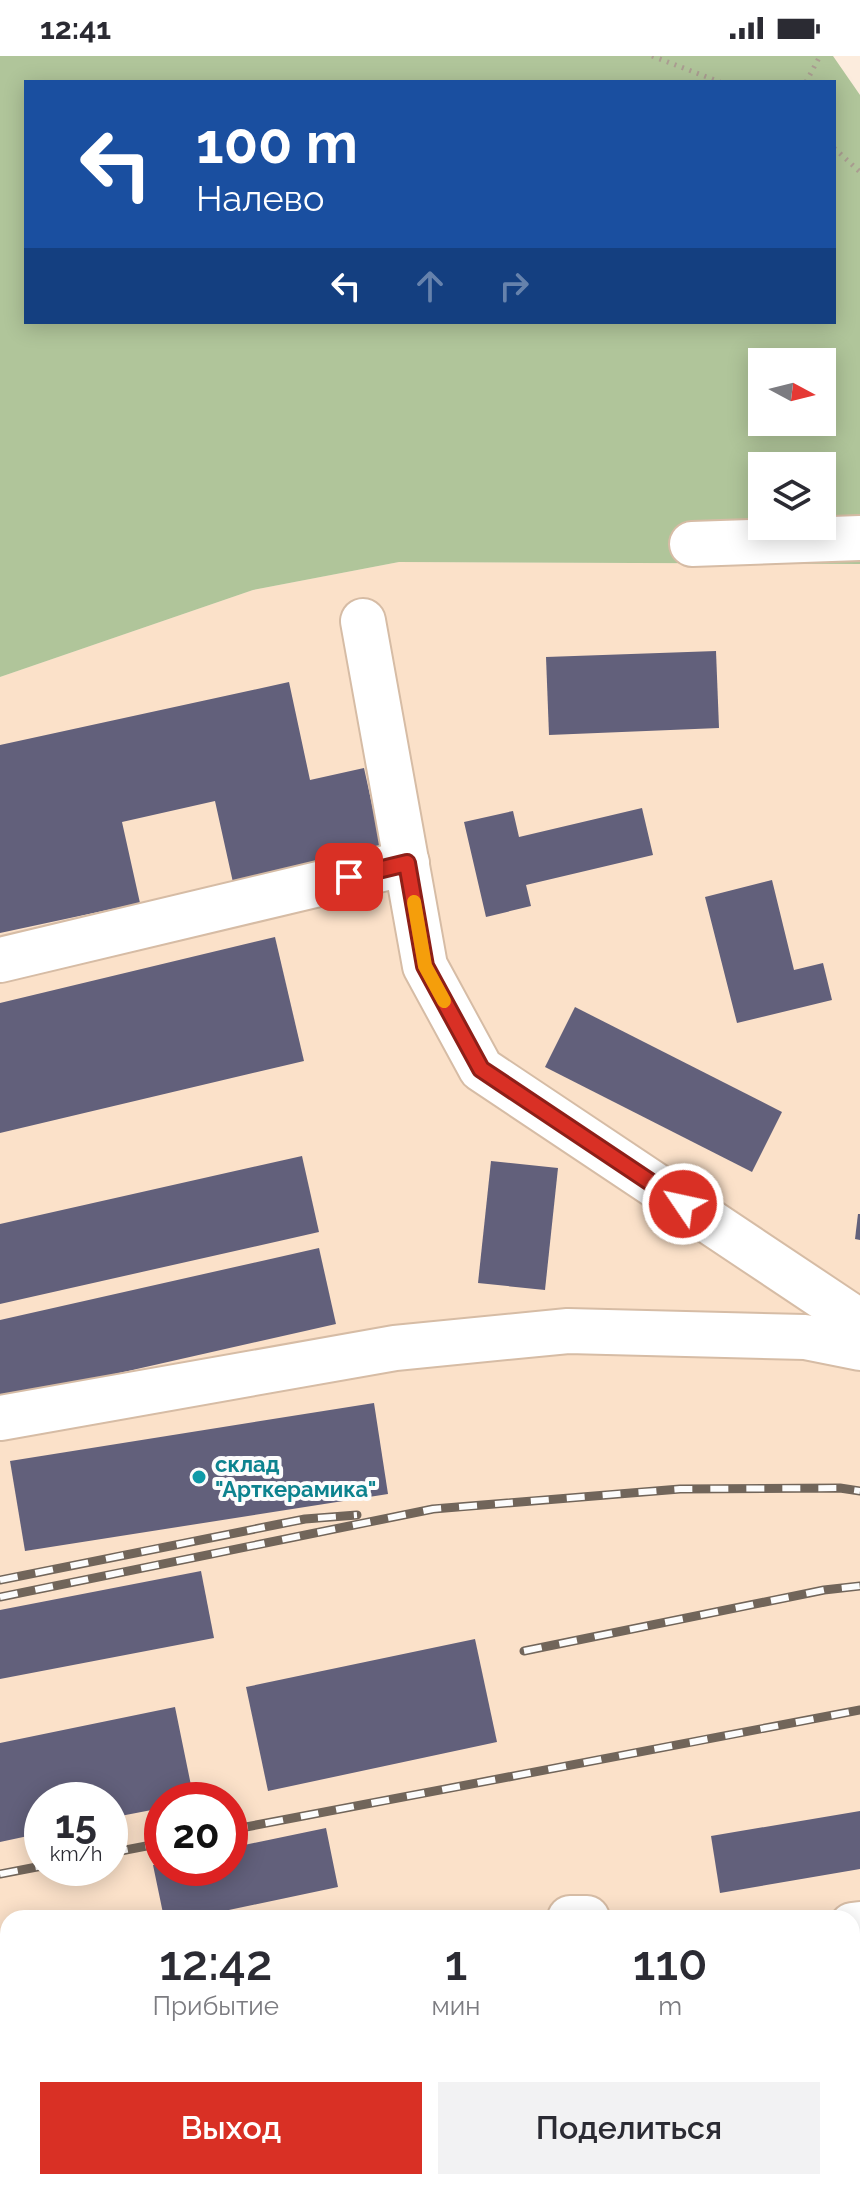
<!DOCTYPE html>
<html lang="ru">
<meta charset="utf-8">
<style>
body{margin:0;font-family:Raleway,sans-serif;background:#f2f2f3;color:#2b2b33;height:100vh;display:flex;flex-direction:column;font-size:30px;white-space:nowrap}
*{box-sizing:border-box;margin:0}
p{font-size:26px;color:#7c7c81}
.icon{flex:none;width:44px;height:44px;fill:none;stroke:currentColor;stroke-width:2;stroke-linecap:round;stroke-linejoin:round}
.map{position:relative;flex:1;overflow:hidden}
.sheet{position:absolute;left:0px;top:1854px;width:860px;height:280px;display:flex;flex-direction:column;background:#fff;border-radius:24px 24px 0 0;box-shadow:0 4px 20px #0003}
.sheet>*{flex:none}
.banner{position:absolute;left:24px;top:24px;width:812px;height:244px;border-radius:0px;box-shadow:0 4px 20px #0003;background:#1a4fa0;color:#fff;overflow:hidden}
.needle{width:52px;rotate:97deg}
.tools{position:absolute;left:748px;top:292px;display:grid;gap:16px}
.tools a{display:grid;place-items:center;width:88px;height:88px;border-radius:0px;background:#fff;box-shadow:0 4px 20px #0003;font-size:40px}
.speed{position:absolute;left:24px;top:1726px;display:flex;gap:16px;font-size:40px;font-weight:700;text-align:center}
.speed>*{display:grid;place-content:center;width:104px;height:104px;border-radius:50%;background:#fff;box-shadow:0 4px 20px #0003;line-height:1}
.speed small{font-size:20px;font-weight:400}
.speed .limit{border:12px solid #d22;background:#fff;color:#111}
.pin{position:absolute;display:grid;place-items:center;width:68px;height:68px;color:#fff;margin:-34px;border-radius:16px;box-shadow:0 4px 12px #0006}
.me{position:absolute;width:88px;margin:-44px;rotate:304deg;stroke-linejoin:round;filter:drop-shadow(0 0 6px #0008)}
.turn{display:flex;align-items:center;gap:28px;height:168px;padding:0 40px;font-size:36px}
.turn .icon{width:104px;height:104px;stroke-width:2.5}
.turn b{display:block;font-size:56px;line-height:68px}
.lanes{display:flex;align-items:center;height:76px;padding:0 40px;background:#0003;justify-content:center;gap:40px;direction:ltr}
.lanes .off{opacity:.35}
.eta{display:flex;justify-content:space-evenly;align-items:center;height:136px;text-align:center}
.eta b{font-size:48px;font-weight:600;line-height:56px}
.cta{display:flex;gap:16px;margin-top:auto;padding:16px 40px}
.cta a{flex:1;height:92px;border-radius:0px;background:#d93025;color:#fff;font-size:32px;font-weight:600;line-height:92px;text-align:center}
.cta a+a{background:#f2f2f3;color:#2b2b33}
.status{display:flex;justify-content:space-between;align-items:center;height:56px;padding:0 40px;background:#fff;direction:ltr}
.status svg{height:22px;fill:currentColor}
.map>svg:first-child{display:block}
.built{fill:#fbe1c9;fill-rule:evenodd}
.forest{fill:#b0c59a;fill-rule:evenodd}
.building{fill:#62607b}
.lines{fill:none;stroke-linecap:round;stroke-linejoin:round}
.minor-casing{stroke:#d6bca5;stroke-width:48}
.path{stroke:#ab9d91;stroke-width:5;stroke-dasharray:2 6;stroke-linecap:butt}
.minor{stroke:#fff;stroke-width:44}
.rail-casing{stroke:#71655a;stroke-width:9}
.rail{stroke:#fcfcfc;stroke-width:6;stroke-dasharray:18;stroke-linecap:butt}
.route-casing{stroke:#8d1f18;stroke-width:20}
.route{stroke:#d93025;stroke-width:14}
.slow{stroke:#f59e0b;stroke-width:14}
.culture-dot{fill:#0f9aa8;stroke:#fcfcfc;stroke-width:3}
.labels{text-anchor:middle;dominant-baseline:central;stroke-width:8;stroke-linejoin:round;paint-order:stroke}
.culture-label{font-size:22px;font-weight:bold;fill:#0d838f;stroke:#fcfcfc;text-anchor:start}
</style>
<div class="status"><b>12:41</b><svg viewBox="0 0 49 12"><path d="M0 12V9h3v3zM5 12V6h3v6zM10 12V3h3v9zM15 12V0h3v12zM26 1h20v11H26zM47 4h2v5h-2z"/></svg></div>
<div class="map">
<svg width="860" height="2134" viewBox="0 0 860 2134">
<rect width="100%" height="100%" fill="#fcecdd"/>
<!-- built -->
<g class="built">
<path d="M399,506L860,508V2134H506L483,2126H852V1862H8V2088L0,2086V621L253,534ZM42,1744H110V1812H42ZM162,1744H230V1812H162Z"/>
<polygon points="187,2126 478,2126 472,2134 202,2134"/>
</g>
<!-- forest -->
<path class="forest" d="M0,0H833L860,39V508L399,506L253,534L0,621ZM26,26H834V266H26ZM762,306H822V366H762ZM762,410H822V470H762Z"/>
<!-- building -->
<g class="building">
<polygon points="716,595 719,672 549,679 546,601"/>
<polygon points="289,626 310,724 364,712 383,799 234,831 215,745 122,766 140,847 0,877 0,689"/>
<polygon points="642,752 653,799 526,829 531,850 486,861 464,766 513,755 519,781"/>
<polygon points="772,824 794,914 823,907 832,944 737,967 705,841"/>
<polygon points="275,881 304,1005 0,1077 0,947"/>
<polygon points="575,951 782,1056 752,1116 545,1011"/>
<polygon points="302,1100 319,1176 0,1248 0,1168"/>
<polygon points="491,1105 558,1112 545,1234 478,1227"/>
<polygon points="858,1158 860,1158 860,1184 855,1183"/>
<polygon points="319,1192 336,1268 0,1344 0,1264"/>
<polygon points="374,1347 388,1438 25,1495 10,1405"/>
<polygon points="201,1515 214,1582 0,1623 0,1554"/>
<polygon points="475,1583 497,1686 268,1735 246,1631"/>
<polygon points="175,1651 194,1744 162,1744 162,1752 110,1762 110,1744 42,1744 42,1777 0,1786 0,1687"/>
<polygon points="860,1755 860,1813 720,1837 711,1780"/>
<polygon points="326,1772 338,1831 191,1862 164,1862 153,1809 162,1807 162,1812 230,1812 230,1792"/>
<polygon points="8,1880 8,2025 0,2026 0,1881"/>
</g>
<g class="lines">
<!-- minor casing -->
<g class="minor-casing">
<g id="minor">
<polyline points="692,488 860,482"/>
<polyline points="363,565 425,910 481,1013 860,1266"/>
<polyline points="0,904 407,807"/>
<polyline points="0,1362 395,1292 568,1275 805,1281 860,1292"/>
<polyline points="570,1862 587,1862"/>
<polyline points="852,1869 860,1868"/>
<polyline points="852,1948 860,1945"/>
<polyline points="852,2062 860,2102"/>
<polyline points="676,2126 679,2134"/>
</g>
</g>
<!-- path -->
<g class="path">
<polyline points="652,0 720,26"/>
<polyline points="806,26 820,0"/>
<polyline points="834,92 860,116"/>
</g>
<!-- minor -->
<use href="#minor" class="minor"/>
<!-- rail casing -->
<g class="rail-casing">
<g id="rail">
<polyline points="0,1524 305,1463 357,1459"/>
<polyline points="0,1541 433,1453 680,1433 840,1432 860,1435"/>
<polyline points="524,1595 824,1534 860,1530"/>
<polyline points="230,1774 860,1654"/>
<polyline points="110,1797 162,1787"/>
<polyline points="0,1818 42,1810"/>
</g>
</g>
<!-- rail -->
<use href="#rail" class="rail"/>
</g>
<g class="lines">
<!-- route casing -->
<g class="route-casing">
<polyline id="route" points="349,821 407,807 425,910 481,1013 683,1148"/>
</g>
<!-- route -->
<use href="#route" class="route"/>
<!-- slow -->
<polyline class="slow" points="414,846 425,910 444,945"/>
</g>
<!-- markers -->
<circle class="culture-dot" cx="199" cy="1421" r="8"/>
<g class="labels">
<!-- culture labels -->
<g class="culture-label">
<text x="215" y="1408">склад<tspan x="215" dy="25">"Арткерамика"</tspan></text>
</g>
</g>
</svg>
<div class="tools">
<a><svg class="needle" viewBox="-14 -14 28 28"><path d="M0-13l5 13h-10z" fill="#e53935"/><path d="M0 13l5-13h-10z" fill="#7c7c81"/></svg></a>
<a><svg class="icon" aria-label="layers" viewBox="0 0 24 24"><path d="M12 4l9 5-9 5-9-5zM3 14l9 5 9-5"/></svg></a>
</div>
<div class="speed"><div>15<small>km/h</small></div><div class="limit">20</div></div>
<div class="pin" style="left:349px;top:821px;background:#d93025"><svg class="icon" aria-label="arrive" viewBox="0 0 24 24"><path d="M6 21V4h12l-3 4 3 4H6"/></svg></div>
<svg class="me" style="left:683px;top:1148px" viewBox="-20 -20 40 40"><circle r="17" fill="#d93025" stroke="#fff" stroke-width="3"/><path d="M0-11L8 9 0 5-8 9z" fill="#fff"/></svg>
<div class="banner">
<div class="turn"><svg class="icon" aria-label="left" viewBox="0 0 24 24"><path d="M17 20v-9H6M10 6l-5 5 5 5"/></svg><div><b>100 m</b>Налево</div></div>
<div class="lanes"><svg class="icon" aria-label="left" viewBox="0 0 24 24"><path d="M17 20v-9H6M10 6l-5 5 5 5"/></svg><svg class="icon off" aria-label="ahead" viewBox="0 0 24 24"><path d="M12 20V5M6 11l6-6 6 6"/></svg><svg class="icon off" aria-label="right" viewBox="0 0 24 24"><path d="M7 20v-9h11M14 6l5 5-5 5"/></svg></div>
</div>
<section class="sheet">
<div class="eta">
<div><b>12:42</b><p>Прибытие</p></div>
<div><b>1</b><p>мин</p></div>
<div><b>110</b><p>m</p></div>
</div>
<div class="cta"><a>Выход</a><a>Поделиться</a></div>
</section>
</div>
